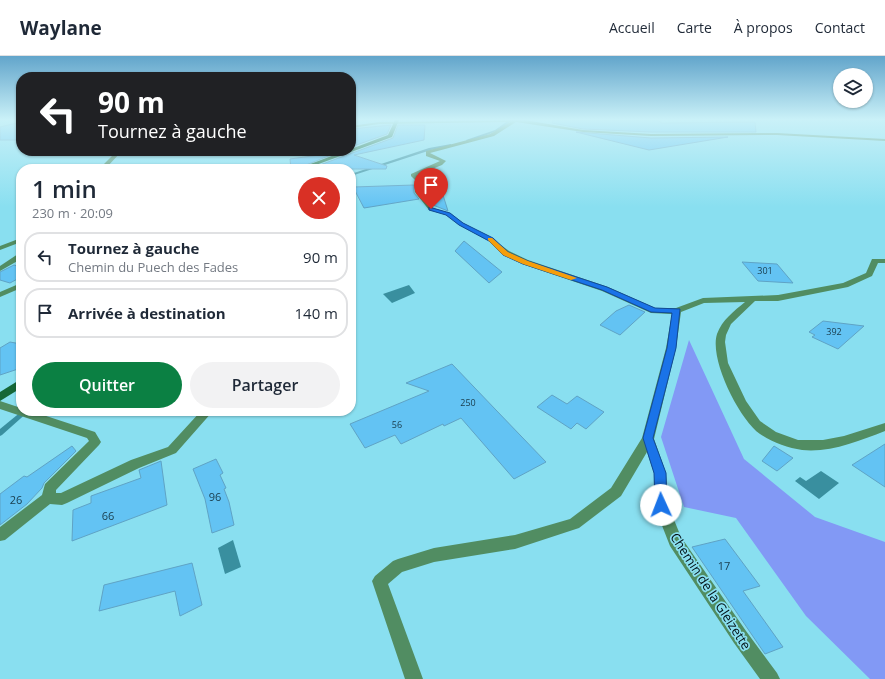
<!DOCTYPE html>
<html lang="fr">
<meta charset="utf-8">
<style>
body{margin:0;font-family:"Open Sans",sans-serif;background:#f2f2f3;color:#1f2937;height:100vh;display:flex;flex-direction:column;font-size:15px;white-space:nowrap}
*{box-sizing:border-box;margin:0}
p{font-size:13px;color:#747a83}
.icon{flex:none;width:22px;height:22px;fill:none;stroke:currentColor;stroke-width:2;stroke-linecap:round;stroke-linejoin:round}
.map{position:relative;flex:1;overflow:hidden}
.sheet{position:absolute;left:16px;top:108px;width:340px;height:252px;display:flex;flex-direction:column;background:#fff;border-radius:16px;box-shadow:0 1px 3px #0004}
.sheet>*{flex:none}
.hud{position:absolute;left:16px;top:16px;width:340px;height:84px;border-radius:16px;box-shadow:0 1px 3px #0004;background:#202124;color:#fff;overflow:hidden}
.fabs{position:absolute;left:833px;top:12px;display:grid;gap:8px}
.fabs a{display:grid;place-items:center;width:40px;height:40px;border-radius:50%;background:#fff;box-shadow:0 1px 3px #0004;font-size:20px}
.pin{position:absolute;display:grid;place-items:center;width:34px;height:34px;color:#fff;margin:-41px -17px;border-radius:50% 50% 50% 0;rotate:-45deg;box-shadow:0 0 4px #0007}
.pin .icon{rotate:45deg}
.me{position:absolute;width:44px;margin:-22px;rotate:358deg;stroke-linejoin:round;filter:drop-shadow(0 0 3px #0008)}
.turn{display:flex;align-items:center;gap:14px;height:84px;padding:0 16px;font-size:18px}
.turn .icon{width:52px;height:52px;stroke-width:2.5}
.turn b{display:block;font-size:28px;line-height:34px}
.round{display:grid;place-items:center;flex:none;width:42px;height:42px;border-radius:21px;background:#f2f2f3}
.head{display:flex;align-items:center;justify-content:space-between;height:68px;padding:0 16px}
h1{font-size:24px;font-weight:600;line-height:30px}
.cta{display:flex;gap:8px;margin-top:auto;padding:8px 16px}
.cta a{flex:1;height:46px;border-radius:24px;background:#0b8043;color:#fff;font-size:16px;font-weight:600;line-height:46px;text-align:center}
.cta a+a{background:#f2f2f3;color:#1f2937}
ul{padding:0;list-style:none}
li{display:flex;align-items:center;gap:12px;height:50px;margin:0 8px 6px;padding:0 8px;border:2px solid #e0e1e3;border-radius:16px}
li div{flex:1}
li b{display:block;font-size:15px}
li em{font-style:normal}
header{display:flex;align-items:center;gap:24px;box-sizing:border-box;height:56px;padding:0 20px;background:#fff;border-bottom:1px solid #e0e1e3}
header strong{font-size:19px}
nav{display:flex;gap:22px;margin-inline-start:auto;font-size:14px}
.map>svg:first-child{display:block}
.green{fill:#8299f5}
.water{fill:#398f9f}
.lines{fill:none;stroke-linecap:round;stroke-linejoin:round}
.stream{fill:#398f9f;fill-rule:evenodd}
.building{fill:#63c3f3;stroke:#5fa3c5}
.street{fill:#518d62;fill-rule:evenodd}
.secondary{fill:#156737;fill-rule:evenodd}
.route{fill:#1a73e8;stroke:#114b97}
.slow{fill:#f59e0b}
.labels{text-anchor:middle;dominant-baseline:central;stroke-width:3.5;stroke-linejoin:round;paint-order:stroke}
.number-label{font-size:9px;fill:#193c4c}
.near-number-label{font-size:11px;fill:#193c4c}
.near-street-label{font-size:13px;fill:#000f14;stroke:#89dff0}
</style>
<header>
<strong>Waylane</strong>
<nav><a>Accueil</a><a>Carte</a><a>À propos</a><a>Contact</a></nav>
</header>
<div class="map">
<svg width="885" height="623" viewBox="0 0 885 623">
<rect width="100%" height="100%" fill="#89dff0"/>
<!-- green -->
<polygon class="green" points="689,284 744,403 815,461 885,486 885,623 870,623 806,560 736,462 684,451 661,381"/>
<!-- water -->
<g class="water">
<polygon points="409,229 415,237 392,247 383,238"/>
<polygon points="821,415 839,427 819,443 795,425 800,421 806,425"/>
<polygon points="233,484 241,511 225,518 218,492"/>
</g>
<g class="lines">
<!-- stream -->
<g class="stream">
<path d="M509,64H512C499,76 483,81 467,85L466,84L495,74Z"/>
<polygon points="451,88 452,90 431,94 351,120 351,118 429,92"/>
<polygon points="22,355 29,355 2,379 0,380 0,373"/>
</g>
</g>
<!-- building -->
<g class="building">
<polygon points="553,64 657,64 662,67 755,66 756,76 651,76 583,73 552,67"/>
<polygon points="21,66 21,84 0,84 0,71"/>
<polygon points="391,69 387,78 351,91 351,73"/>
<polygon points="398,69 425,69 424,84 354,99 387,110 386,113 309,113 393,82"/>
<polygon points="576,76 651,82 728,81 649,94"/>
<polygon points="329,95 341,95 296,113 291,113 290,103 334,97"/>
<polygon points="414,129 414,137 419,143 364,152 353,131"/>
<polygon points="422,129 442,129 443,139 448,155 433,149 422,136"/>
<polygon points="464,185 502,216 489,227 455,195"/>
<polygon points="742,206 777,208 793,227 758,225"/>
<polygon points="14,209 21,211 21,221 10,227 0,224 0,216"/>
<polygon points="629,249 645,256 620,279 600,269 616,255"/>
<polygon points="823,265 864,270 838,293 812,281 815,279 809,276"/>
<polygon points="10,286 21,288 21,312 0,319 0,292"/>
<polygon points="452,308 496,354 546,406 514,423 461,362 444,370 443,368 401,388 395,379 365,392 350,368 429,335 406,327"/>
<polygon points="552,339 567,348 577,340 604,356 586,373 577,367 571,373 537,351"/>
<polygon points="885,388 885,431 852,409"/>
<polygon points="72,390 76,395 44,427 42,432 27,448 0,469 0,438 24,420 27,421"/>
<polygon points="774,390 793,402 777,415 762,405"/>
<polygon points="216,403 223,417 220,419 226,432 224,433 229,446 234,469 212,477 205,443 193,413"/>
<polygon points="161,405 167,449 72,485 73,454 91,447 91,440 141,422 139,414"/>
<polygon points="725,483 760,530 743,535 783,591 765,598 692,491"/>
<polygon points="192,507 202,549 180,560 175,535 99,555 104,529"/>
</g>
<g class="lines">
<!-- street -->
<g class="street">
<path d="M525,64L583,74L651,78L777,77L885,83V85L777,79L651,80L583,76L516,66L494,80L430,97L446,105L442,109L417,119L421,123V136L433,152L450,157L463,167L493,183L509,195L528,204L608,231L655,252H676L703,242L778,239L843,227L866,217L872,203H885V207H878L872,220L848,231L778,245H755L731,268L726,279L725,286L728,307L746,345L760,365L776,376L798,384H823L844,380L885,367V375C859,385 830,397 802,394C788,392 772,386 760,378C739,363 709,303 717,278C722,264 734,255 745,246L704,247L681,256L676,292L654,383L666,417L668,449L681,481L746,575L777,617L780,623H760L734,587L670,490L654,449V417L647,396L621,440L579,472L515,493L434,506L402,516L388,528L423,623H405L372,525L375,520L393,505L398,503L434,492L515,479L570,463L611,432L642,382L666,292L672,258L651,257L602,235L522,208L503,199L489,185L459,169L446,159L429,154L415,136V124L411,120V118L440,105L426,100V95L490,78L510,66L379,68L351,72V70L379,66Z"/>
<polygon points="117,95 122,95 105,113 99,113"/>
<polygon points="21,182 21,186 0,194 0,190"/>
<polygon points="18,198 21,198 21,203 0,215 0,210"/>
<polygon points="21,227 21,232 0,241 0,236"/>
<polygon points="0,345 21,352 21,355 31,355 95,376 101,386 99,389 56,434 56,437 61,437 131,404 168,391 201,355 213,355 176,397 139,412 67,447 62,449 50,448 5,484 0,485 0,471 42,439 45,428 89,385 87,382 0,353"/>
</g>
<!-- secondary -->
<g class="secondary">
<polygon points="395,64 399,64 392,81 305,113 297,113 345,95 351,95 351,93 388,79"/>
<polygon points="21,323 21,332 0,345 0,336"/>
</g>
</g>
<!-- sky -->
<linearGradient id="sky" x2="0" y2="1"><stop stop-color="#62a5cb"/><stop offset="0.42" stop-color="#caf1f8"/><stop offset="1" stop-color="#caf1f8" stop-opacity="0"/></linearGradient>
<rect width="885" height="151" fill="url(#sky)"/>
<!-- route -->
<polygon class="route" points="429,151 450,157 463,167 493,182 508,196 528,205 607,231 655,252 680,253 676,292 653,382 666,417 667,449 665,453 661,454 657,453 655,449 654,417 643,382 667,292 672,257 651,256 602,234 523,208 503,199 489,185 459,169 446,159 429,154"/>
<!-- slow -->
<polygon class="slow" points="488,182 492,182 508,196 528,205 577,222 571,224 523,208 503,199 488,184"/>
<g class="labels">
<!-- number labels -->
<g class="number-label">
<text x="765" y="214">301</text>
<text x="834" y="275">392</text>
<text x="468" y="346">250</text>
<text x="397" y="368">56</text>
</g>
<!-- near-number labels -->
<g class="near-number-label">
<text x="215" y="440">96</text>
<text x="16" y="443">26</text>
<text x="108" y="459">66</text>
<text x="724" y="509">17</text>
</g>
<!-- near-street labels -->
<g class="near-street-label">
<text transform="translate(711 535) rotate(57)">Chemin de la Gleizette</text>
</g>
</g>
</svg>
<div class="fabs">
<a><svg class="icon" aria-label="layers" viewBox="0 0 24 24"><path d="M12 4l9 5-9 5-9-5zM3 14l9 5 9-5"/></svg></a>
</div>
<div class="pin" style="left:431px;top:153px;background:#d93025"><svg class="icon" aria-label="arrive" viewBox="0 0 24 24"><path d="M6 21V4h12l-3 4 3 4H6"/></svg></div>
<svg class="me" style="left:661px;top:449px" viewBox="-20 -20 40 40"><circle r="19" fill="#fff"/><path d="M0-13L10 11 0 6-10 11z" fill="#1a73e8"/></svg>
<div class="hud">
<div class="turn"><svg class="icon" aria-label="left" viewBox="0 0 24 24"><path d="M17 20v-9H6M10 6l-5 5 5 5"/></svg><div><b>90 m</b>Tournez à gauche</div></div>
</div>
<section class="sheet">
<div class="head"><div><h1>1 min</h1><p>230 m · 20:09</p></div><a class="round" style="background:#d93025;color:#fff"><svg class="icon" aria-label="close" viewBox="0 0 24 24"><path d="M6 6l12 12M18 6L6 18"/></svg></a></div>
<ul>
<li><svg class="icon" aria-label="left" viewBox="0 0 24 24"><path d="M17 20v-9H6M10 6l-5 5 5 5"/></svg><div><b>Tournez à gauche</b><p>Chemin du Puech des Fades</p></div><em>90 m</em></li>
<li><svg class="icon" aria-label="arrive" viewBox="0 0 24 24"><path d="M6 21V4h12l-3 4 3 4H6"/></svg><div><b>Arrivée à destination</b></div><em>140 m</em></li>
</ul>
<div class="cta"><a>Quitter</a><a>Partager</a></div>
</section>
</div>
